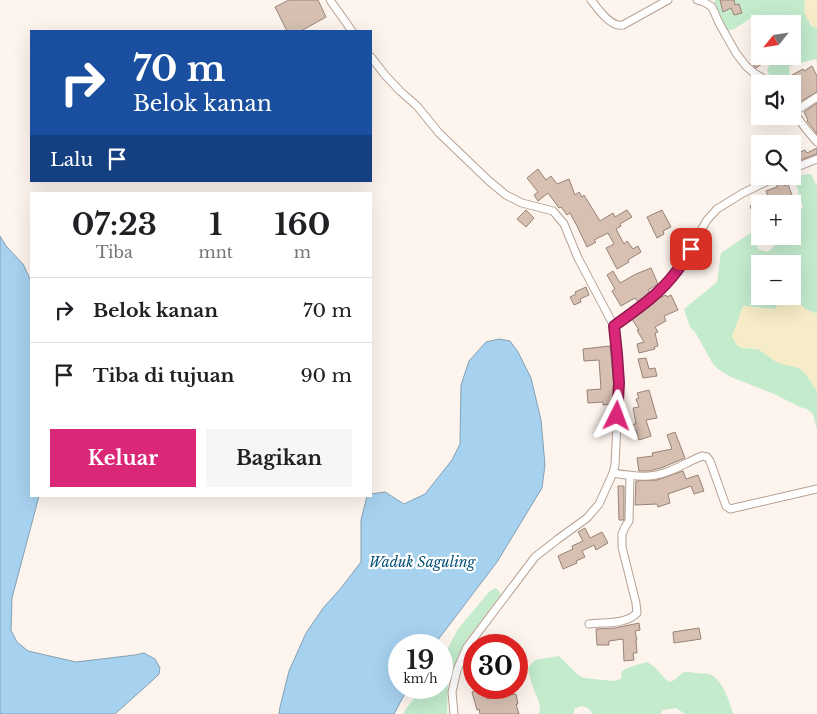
<!DOCTYPE html>
<html lang="id">
<meta charset="utf-8">
<style>
body{margin:0;font-family:"Libre Baskerville",serif;background:#f6f6f6;color:#202124;height:100vh;display:flex;flex-direction:column;font-size:19px;white-space:nowrap}
*{box-sizing:border-box;margin:0}
p{font-size:16px;color:#757577}
.icon{flex:none;width:28px;height:28px;fill:none;stroke:currentColor;stroke-width:2;stroke-linecap:round;stroke-linejoin:round}
.map{position:relative;flex:1;overflow:hidden}
.details{position:absolute;left:30px;top:192px;width:342px;height:305px;display:flex;flex-direction:column;background:#fff;border-radius:0px;box-shadow:0 5px 20px #0002}
.details>*{flex:none}
.banner{position:absolute;left:30px;top:30px;width:342px;height:152px;border-radius:0px;box-shadow:0 5px 20px #0002;background:#1a4fa0;color:#fff;overflow:hidden}
.needle{width:32px;rotate:240deg}
.tools{position:absolute;left:751px;top:15px;display:grid;gap:10px}
.tools a{display:grid;place-items:center;width:50px;height:50px;border-radius:0px;background:#fff;box-shadow:0 5px 20px #0002;font-size:25px}
.speed{position:absolute;left:388px;top:634px;display:flex;gap:10px;font-size:25px;font-weight:700;text-align:center}
.speed>*{display:grid;place-content:center;width:65px;height:65px;border-radius:50%;background:#fff;box-shadow:0 5px 20px #0002;line-height:1}
.speed small{font-size:12px;font-weight:400}
.speed .limit{border:8px solid #d22;background:#fff;color:#111}
.pin{position:absolute;display:grid;place-items:center;width:42px;height:42px;color:#fff;margin:-21px;border-radius:10px;box-shadow:0 2px 8px #0006}
.me{position:absolute;width:55px;margin:-28px;rotate:3deg;stroke-linejoin:round;filter:drop-shadow(0 0 4px #0008)}
.turn{display:flex;align-items:center;gap:18px;height:105px;padding:0 20px;font-size:22px}
.turn .icon{width:65px;height:65px;stroke-width:2.5}
.turn b{display:block;font-size:35px;line-height:42px}
.then{display:flex;align-items:center;height:48px;padding:0 20px;background:#0003;gap:10px;font-size:19px}
.eta{display:flex;justify-content:space-evenly;align-items:center;height:85px;text-align:center}
.eta b{font-size:30px;font-weight:800;line-height:35px}
.cta{display:flex;gap:10px;margin-top:auto;padding:10px 20px}
.cta a{flex:1;height:58px;border-radius:0px;background:#db2777;color:#fff;font-size:20px;font-weight:800;line-height:58px;text-align:center}
.cta a+a{background:#f6f6f6;color:#202124}
ul{padding:0;list-style:none}
li{display:flex;align-items:center;gap:15px;height:65px;padding:0 20px;border-top:1px solid #e0e0e0}
li div{flex:1}
li b{display:block;font-size:19px}
li em{font-style:normal}
.map>svg:first-child{display:block}
.green{fill:#c3ebcc}
.sand{fill:#f6ecc7}
.water{fill:#a6d1ef;stroke:#84a0b3}
.building{fill:#d7c0b2;stroke:#988376}
.lines{fill:none;stroke-linecap:round;stroke-linejoin:round}
.minor-casing{stroke:#b7a193;stroke-width:9}
.minor{stroke:#fff;stroke-width:7}
.route-casing{stroke:#8e194d;stroke-width:12}
.route{stroke:#db2777;stroke-width:9}
.labels{text-anchor:middle;dominant-baseline:central;stroke-width:4.5;stroke-linejoin:round;paint-order:stroke}
.water-label{font-size:14px;font-style:italic;fill:#065279;stroke:#fff}
</style>
<div class="map">
<svg width="817" height="714" viewBox="0 0 817 714">
<rect width="100%" height="100%" fill="#fdf4ee"/>
<!-- green -->
<g class="green">
<path d="M715,0H806L804,3L810,25L817,28V62L815,59L789,66L790,78C779,80 772,83 767,70L772,60L771,56H792V24H768L767,17L751,18L734,29L721,33L714,5Z"/>
<path d="M811,174L817,186V314L805,309L791,296H792V264H760V296H780L776,309L743,306L738,321L732,336L742,348L758,349L764,353L777,362L799,368L805,373L817,391V430L813,414L807,409L800,407L774,394L731,377L718,369L713,364L695,332L690,327L684,309L717,282L721,253L752,232L758,249L767,252C773,249 777,243 777,236H792L793,213L803,207L793,176Z"/>
<polygon points="496,588 501,594 464,643 448,680 447,714 403,714 406,709 422,688 441,688 441,661 458,629 490,591"/>
<path d="M559,656L577,674L584,678L614,681L621,679L622,671C630,666 638,665 647,662C656,666 661,676 669,682C678,680 678,674 685,672C688,671 693,673 697,673C700,674 705,673 709,674C722,678 730,702 733,714H685L676,708L663,710L660,714H593L588,708L581,706L574,709V714H539C542,703 536,697 533,687C531,681 529,674 528,668L535,660Z"/>
</g>
<!-- sand -->
<g class="sand">
<path d="M806,0H817V28C807,23 801,11 806,0Z"/>
<path d="M780,296H791L805,309L817,314V391C812,384 807,373 800,369C793,365 784,366 777,362C770,359 765,351 757,349C743,346 739,353 732,336L738,321L743,306L776,309Z"/>
</g>
<!-- water -->
<g class="water">
<polygon points="0,236 6,246 23,264 31,281 31,496 39,496 12,598 11,630 17,642 28,651 76,662 135,655 144,653 155,659 160,668 159,674 154,679 115,714 0,714"/>
<polygon points="499,339 510,341 518,352 531,378 541,420 545,465 542,488 497,562 434,645 399,645 399,688 408,688 394,714 279,714 280,707 289,671 306,633 324,607 341,588 361,562 361,520 367,496 371,496 371,494 385,492 404,504 425,494 452,460 460,444 461,385 469,361 486,342"/>
</g>
<!-- building -->
<g class="building">
<polygon points="289,0 318,0 326,17 301,31 287,31 275,7"/>
<polygon points="720,0 734,0 735,5 739,4 742,13 734,15 731,8 723,12"/>
<polygon points="760,53 760,56 762,56 765,62 756,68 751,63 756,60 754,56"/>
<polygon points="812,66 817,76 817,92 794,105 792,105 792,75 803,69 804,71"/>
<polygon points="817,103 817,134 807,121 808,120 804,112"/>
<polygon points="817,148 817,154 797,161 794,155 805,150 807,153"/>
<polygon points="538,169 546,180 551,176 557,184 569,179 575,195 579,192 582,197 584,195 600,221 613,213 615,217 627,210 632,217 620,224 621,226 616,229 624,244 627,241 633,249 638,246 641,252 628,260 629,262 617,269 606,248 614,244 608,233 594,240 596,242 587,247 577,226 570,213 567,215 561,207 559,208 548,193 538,201 534,195 538,192 527,178"/>
<polygon points="783,182 785,186 788,184 795,204 767,204 764,198 768,196 766,191 777,187 777,185"/>
<polygon points="760,202 760,232 750,206"/>
<polygon points="526,210 534,218 526,227 517,219"/>
<polygon points="662,210 671,227 663,231 664,234 657,238 647,217"/>
<polygon points="651,268 658,284 648,290 650,293 638,302 635,298 621,306 612,291 615,289 607,275 613,271 620,283 636,274"/>
<polygon points="586,287 589,295 580,299 581,302 574,305 570,297 576,294 575,292"/>
<polygon points="666,295 667,297 671,295 678,310 664,316 666,321 655,327 658,332 655,333 658,346 654,347 655,349 639,353 637,344 644,342 637,330 639,330 632,319 659,298"/>
<polygon points="610,346 614,386 613,404 603,405 603,402 588,403 587,390 601,389 599,360 584,361 583,349"/>
<polygon points="646,358 649,369 655,368 657,376 643,378 638,359"/>
<polygon points="649,390 657,418 646,420 651,436 639,440 636,430 628,431 627,425 636,424 633,408 639,407 636,399 639,398 637,393"/>
<polygon points="675,432 685,458 661,468 649,471 639,471 637,458 653,456 652,453 672,449 667,435"/>
<polygon points="683,471 686,479 698,475 704,491 694,494 691,486 668,494 670,503 658,507 657,504 635,505 636,481 657,480"/>
<polygon points="618,486 624,486 624,520 619,520"/>
<polygon points="585,528 590,538 602,532 608,543 596,550 594,545 582,551 585,557 576,561 577,563 563,569 558,556 573,549 572,546 583,541 578,532"/>
<polygon points="639,623 640,630 635,631 637,640 636,640 637,653 633,653 634,660 624,661 623,639 609,641 609,645 597,645 596,629 615,628"/>
<polygon points="699,628 701,639 674,643 673,632"/>
<polygon points="485,689 487,699 516,694 518,704 516,704 519,714 480,714 479,709 477,710 472,692"/>
</g>
<g class="lines">
<!-- minor casing -->
<g class="minor-casing">
<g id="minor">
<polyline points="330,0 352,31"/>
<path d="M591,0C598,9 611,28 623,25L668,0"/>
<polyline points="697,0 704,2 712,7 719,23 736,53 746,66 754,73 772,84"/>
<polyline points="371,57 385,75 400,91 417,106 439,133 489,181 506,195 522,203 553,211 564,224 578,258 614,326 617,353 619,383 615,465 613,473 599,504 587,518 558,539 535,557 467,647 457,670 452,692 454,714"/>
<polyline points="792,110 806,129 817,142"/>
<polyline points="794,112 817,97"/>
<polyline points="792,169 817,159"/>
<polyline points="614,326 652,298 665,285 677,272 707,220 717,209 743,193 778,176"/>
<path d="M613,473C625,475 637,477 649,476C667,475 685,463 702,456L707,457L710,461L726,506L730,509L817,489"/>
<path d="M589,624C605,622 625,625 637,613L636,603L622,547V534L625,527L629,521L630,476"/>
</g>
</g>
<!-- minor -->
<use href="#minor" class="minor"/>
</g>
<g class="lines">
<!-- route casing -->
<g class="route-casing">
<path id="route" d="M617,416L619,383L617,354L614,326C636,310 659,295 676,272C682,265 686,256 691,249"/>
</g>
<!-- route -->
<use href="#route" class="route"/>
</g>
<g class="labels">
<!-- water labels -->
<g class="water-label">
<text x="422" y="562">Waduk Saguling</text>
</g>
</g>
</svg>
<div class="tools">
<a><svg class="needle" viewBox="-14 -14 28 28"><path d="M0-13l5 13h-10z" fill="#e53935"/><path d="M0 13l5-13h-10z" fill="#757577"/></svg></a>
<a><svg class="icon" aria-label="sound" viewBox="0 0 24 24"><path d="M4 9h4l5-4v14l-5-4H4zM17 9q2 3 0 6"/></svg></a>
<a><svg class="icon" aria-label="search" viewBox="0 0 24 24"><circle cx="10" cy="10" r="6"/><path d="M15 15l6 6"/></svg></a>
<a>+</a>
<a>−</a>
</div>
<div class="speed"><div>19<small>km/h</small></div><div class="limit">30</div></div>
<div class="pin" style="left:691px;top:249px;background:#d93025"><svg class="icon" aria-label="arrive" viewBox="0 0 24 24"><path d="M6 21V4h12l-3 4 3 4H6"/></svg></div>
<svg class="me" style="left:617px;top:416px" viewBox="-20 -20 40 40"><path d="M0-17L14 15 0 8-14 15z" fill="#db2777" stroke="#fff" stroke-width="4"/></svg>
<div class="banner">
<div class="turn"><svg class="icon" aria-label="right" viewBox="0 0 24 24"><path d="M7 20v-9h11M14 6l5 5-5 5"/></svg><div><b>70 m</b>Belok kanan</div></div>
<div class="then">Lalu<svg class="icon" aria-label="arrive" viewBox="0 0 24 24"><path d="M6 21V4h12l-3 4 3 4H6"/></svg></div>
</div>
<section class="details">
<div class="eta">
<div><b>07:23</b><p>Tiba</p></div>
<div><b>1</b><p>mnt</p></div>
<div><b>160</b><p>m</p></div>
</div>
<ul>
<li><svg class="icon" aria-label="right" viewBox="0 0 24 24"><path d="M7 20v-9h11M14 6l5 5-5 5"/></svg><div><b>Belok kanan</b></div><em>70 m</em></li>
<li><svg class="icon" aria-label="arrive" viewBox="0 0 24 24"><path d="M6 21V4h12l-3 4 3 4H6"/></svg><div><b>Tiba di tujuan</b></div><em>90 m</em></li>
</ul>
<div class="cta"><a>Keluar</a><a>Bagikan</a></div>
</section>
</div>
